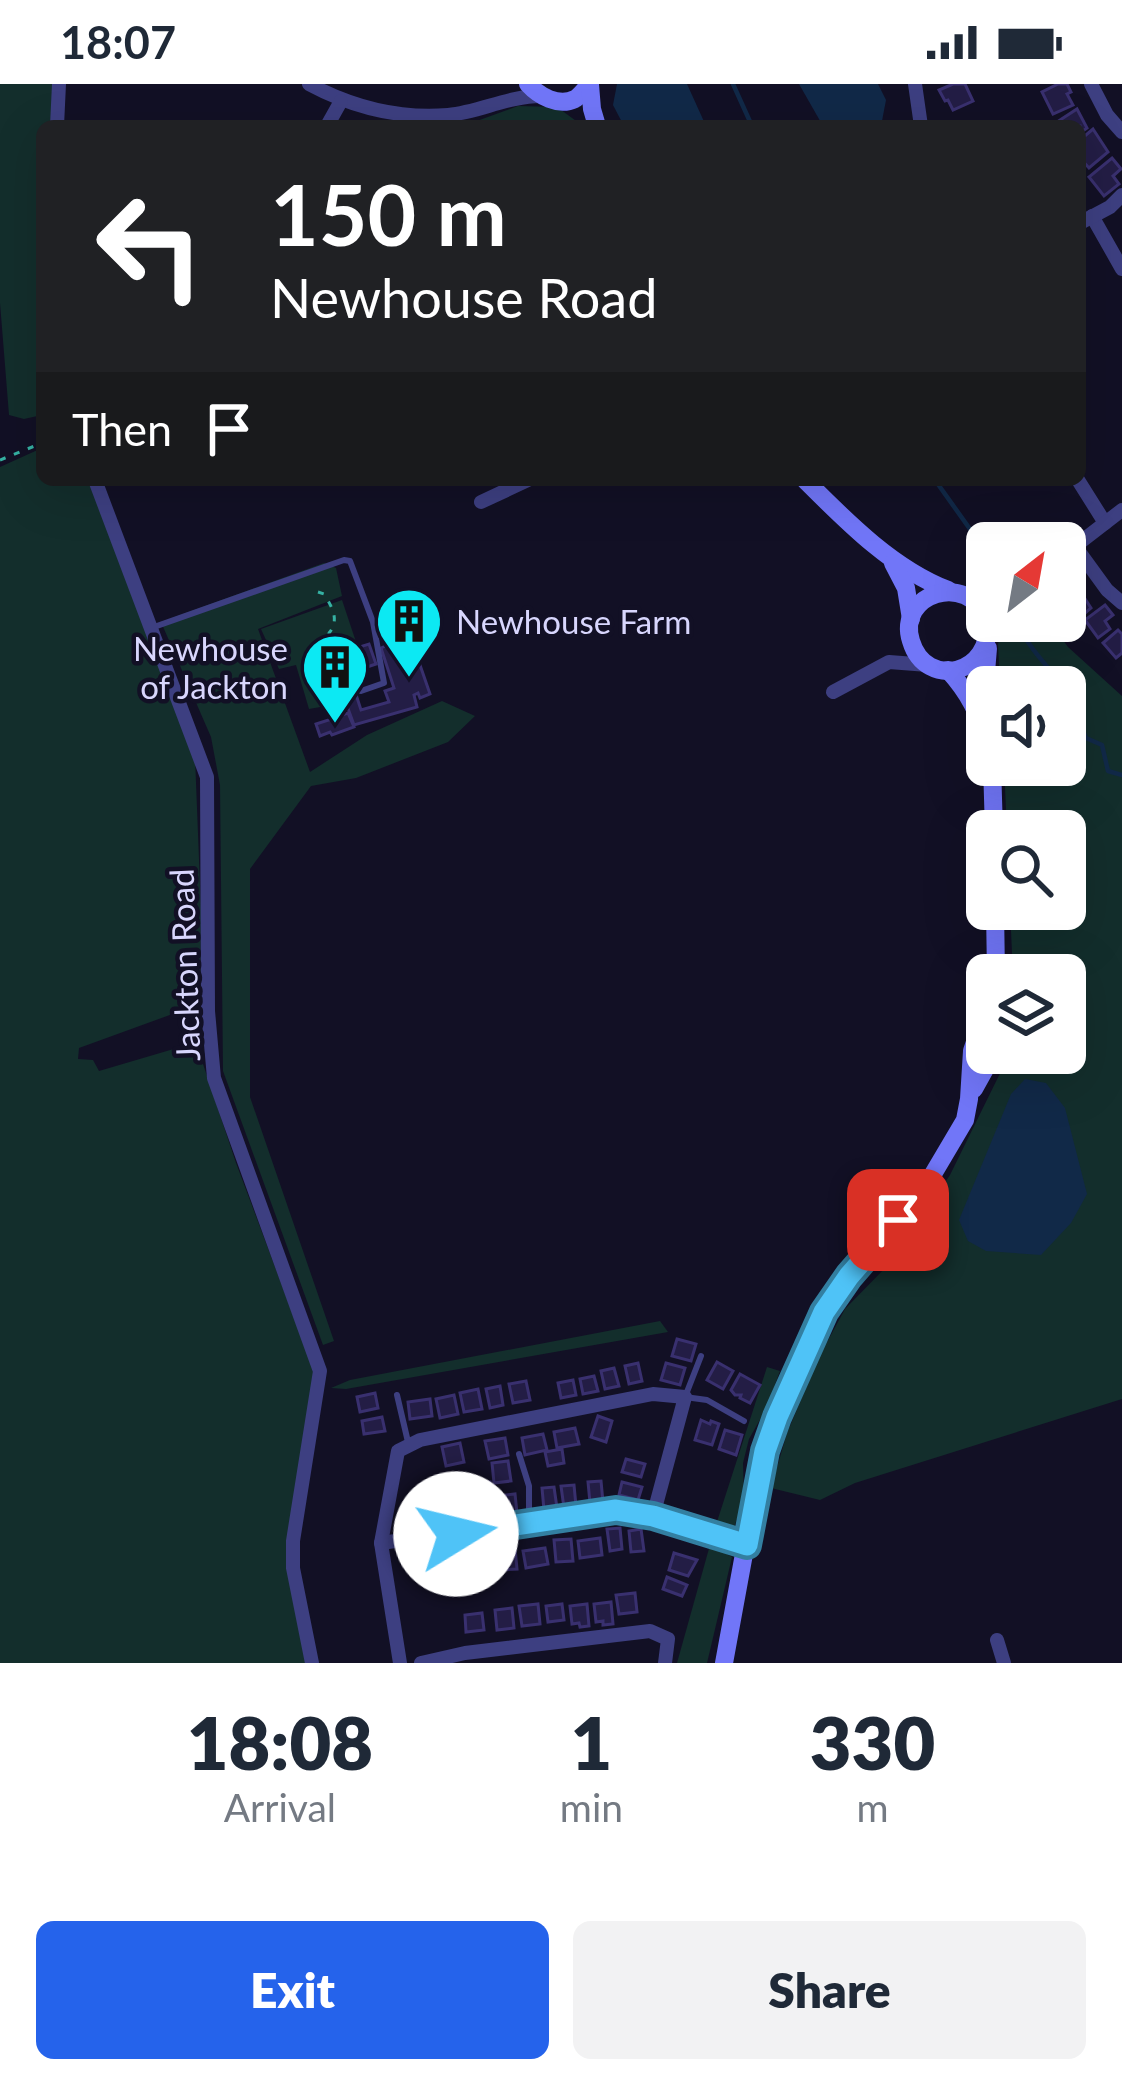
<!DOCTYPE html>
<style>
body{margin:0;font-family:Lato,sans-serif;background:#f2f2f3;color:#1f2937;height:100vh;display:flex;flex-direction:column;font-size:45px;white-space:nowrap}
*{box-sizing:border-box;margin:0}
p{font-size:39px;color:#747a83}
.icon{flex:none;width:66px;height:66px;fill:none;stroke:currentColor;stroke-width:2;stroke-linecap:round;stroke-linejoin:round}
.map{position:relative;height:1579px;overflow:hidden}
.panel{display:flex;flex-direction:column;background:#fff;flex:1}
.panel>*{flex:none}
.guide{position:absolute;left:36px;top:36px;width:1050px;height:366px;border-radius:18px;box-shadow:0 12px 48px #0002;background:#202124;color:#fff;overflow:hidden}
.needle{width:78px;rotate:31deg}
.fabs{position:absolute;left:966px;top:438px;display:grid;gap:24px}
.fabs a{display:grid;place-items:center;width:120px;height:120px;border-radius:18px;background:#fff;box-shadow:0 12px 48px #0002;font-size:60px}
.pin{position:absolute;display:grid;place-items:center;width:102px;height:102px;color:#fff;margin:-51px;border-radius:24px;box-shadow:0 6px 18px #0006}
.me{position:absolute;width:132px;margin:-66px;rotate:81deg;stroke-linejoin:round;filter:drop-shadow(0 0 9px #0008)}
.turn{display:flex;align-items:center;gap:42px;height:252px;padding:0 36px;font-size:54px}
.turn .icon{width:156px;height:156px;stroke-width:2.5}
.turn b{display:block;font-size:84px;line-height:102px}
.then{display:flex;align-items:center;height:114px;padding:0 36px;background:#0003;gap:24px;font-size:45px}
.eta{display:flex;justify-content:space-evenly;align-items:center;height:204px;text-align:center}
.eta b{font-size:72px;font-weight:800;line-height:84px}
.cta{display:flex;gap:24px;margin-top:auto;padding:24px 36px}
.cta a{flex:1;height:138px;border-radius:18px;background:#2563eb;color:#fff;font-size:48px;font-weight:800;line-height:138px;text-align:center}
.cta a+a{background:#f2f2f3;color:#1f2937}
.status{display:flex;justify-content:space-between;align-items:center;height:84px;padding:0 60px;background:#fff;direction:ltr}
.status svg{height:33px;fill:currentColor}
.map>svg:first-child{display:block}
.green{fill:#132e2c}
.water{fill:#112948}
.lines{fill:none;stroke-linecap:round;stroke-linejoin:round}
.stream{stroke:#112948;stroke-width:4.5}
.building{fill:#231d45;stroke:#39306f;stroke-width:3}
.path{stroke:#35b1a3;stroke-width:3;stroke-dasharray:6 9;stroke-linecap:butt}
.lane{stroke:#3d3f81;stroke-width:6}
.street{stroke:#3d3f81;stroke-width:14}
.secondary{stroke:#7176f8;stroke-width:18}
.route-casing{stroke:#337fa1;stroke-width:30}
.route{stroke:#4fc3f7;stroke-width:21}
.labels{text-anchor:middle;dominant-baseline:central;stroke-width:9;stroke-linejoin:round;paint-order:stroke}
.poi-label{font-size:33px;fill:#d8d6fd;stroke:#121025;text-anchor:start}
.street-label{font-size:33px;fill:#d8d6fd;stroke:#121025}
</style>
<div class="status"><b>18:07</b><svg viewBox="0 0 49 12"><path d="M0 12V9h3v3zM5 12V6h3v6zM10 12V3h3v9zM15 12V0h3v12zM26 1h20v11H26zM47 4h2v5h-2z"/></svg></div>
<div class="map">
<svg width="1122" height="1579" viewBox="0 0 1122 1579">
<rect width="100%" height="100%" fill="#121025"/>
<!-- green -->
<g class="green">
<polygon points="0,0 54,0 53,42 42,42 42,331 24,335 9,331 0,219"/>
<polygon points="518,22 557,23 583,42 474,38"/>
<polygon points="42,364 42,396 90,396 195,673 201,826 200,920 79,964 78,975 93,976 99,987 194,959 200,971 236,1079 314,1287 287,1457 307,1579 0,1579 0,383"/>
<polygon points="324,479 336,484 342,512 258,545 310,688 367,651 442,617 475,632 448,658 356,694 311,702 250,785 250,1013 334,1257 323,1261 223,987 220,701 211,653 161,538"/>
<polygon points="342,516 356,558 335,560 338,574 329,578 343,619 309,625 296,581 279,585 261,545"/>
<polygon points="1002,537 1049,537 1068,563 1122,612 1122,1315 855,1399 820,1416 771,1404 787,1349 820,1271 845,1225 889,1180 950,1091 1010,969 1065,969 1065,891 1013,891 1010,825 1065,825 1065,747 1007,747 1004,681 1065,681 1065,603 1000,603 998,561"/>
<polygon points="660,1237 668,1248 346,1305 331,1304 350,1296"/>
<polygon points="767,1283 780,1287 766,1325 749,1355 743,1379 744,1415 731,1452 714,1447"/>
<polygon points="710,1461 732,1473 707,1579 677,1579"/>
</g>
<!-- water -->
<g class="water">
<polygon points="617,0 687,0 706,42 624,42 613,21"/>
<polygon points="799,0 878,0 886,16 881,42 823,42"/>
<polygon points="1025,995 1046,999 1065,1024 1087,1110 1071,1139 1041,1171 986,1167 968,1157 959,1136 1011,1010"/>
</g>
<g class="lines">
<!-- stream -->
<g class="stream">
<polyline points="733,0 752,42"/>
<polyline points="935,396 987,469"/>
<path d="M1018,537C1025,562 1048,581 1063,603"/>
<polyline points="1065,607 1086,654 1102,661 1108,687 1122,691"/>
</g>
</g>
<!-- building -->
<g class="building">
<polygon points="953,0 965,0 973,17 953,26 948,16 945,17 939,6"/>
<polygon points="1058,0 1067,0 1071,8 1067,10 1073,21 1053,30 1042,8"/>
<polygon points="1077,25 1087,44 1080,49 1080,42 1059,42 1057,38"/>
<polygon points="1093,45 1108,68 1089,84 1080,74 1080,56"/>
<polygon points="1112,74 1121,85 1113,92 1119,100 1104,112 1089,93"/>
<polygon points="1080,507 1091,524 1077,536 1065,519"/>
<polygon points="1105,521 1113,531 1105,537 1110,545 1098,554 1085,536"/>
<polygon points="1118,546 1122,550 1122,569 1116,574 1103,559"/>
<polygon points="397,557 398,560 408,557 410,568 402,571 405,587 420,581 430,610 420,614 418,609 414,611 417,623 354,641 331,578 341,575 340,569 369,560 376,580 349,589 361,626 389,618 385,607 394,604 381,564"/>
<polygon points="341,629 342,631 348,629 354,643 332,651 330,648 320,652 316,640 335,634"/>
<polygon points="677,1255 696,1260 691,1277 672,1272"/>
<polygon points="717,1278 733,1287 723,1305 707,1296"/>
<polygon points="638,1279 642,1297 629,1300 625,1282"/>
<polygon points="666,1279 685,1284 680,1301 661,1296"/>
<polygon points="614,1284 619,1302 605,1305 601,1287"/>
<polygon points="740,1290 760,1301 750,1319 740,1314 741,1311 735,1311 731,1306"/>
<polygon points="594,1292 598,1307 583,1310 580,1295"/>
<polygon points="573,1296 576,1311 561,1314 558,1299"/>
<polygon points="526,1297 530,1316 513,1319 509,1300"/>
<polygon points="500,1302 503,1321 490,1324 486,1305"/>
<polygon points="478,1305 482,1325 464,1328 460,1309"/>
<polygon points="375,1309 378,1324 360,1328 357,1313"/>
<polygon points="454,1311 458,1330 440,1334 436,1315"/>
<polygon points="430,1315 432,1332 410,1335 408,1318"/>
<polygon points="598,1332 612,1337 606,1358 591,1353"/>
<polygon points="382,1333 385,1347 364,1350 362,1337"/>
<polygon points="701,1336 710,1340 711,1337 719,1340 712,1361 695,1356"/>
<polygon points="575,1344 579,1360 557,1364 554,1348"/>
<polygon points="725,1346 742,1351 736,1371 719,1365"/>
<polygon points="543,1350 547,1366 525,1371 522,1354"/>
<polygon points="505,1354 508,1371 489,1375 485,1357"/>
<polygon points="460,1359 464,1378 446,1382 442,1363"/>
<polygon points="562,1365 564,1379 548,1382 545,1368"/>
<polygon points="626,1375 645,1380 641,1393 622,1388"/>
<polygon points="508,1377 511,1397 494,1399 492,1379"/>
<polygon points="601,1397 603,1418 590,1419 588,1398"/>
<polygon points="490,1398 492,1415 478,1417 476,1400"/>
<polygon points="622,1398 642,1403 638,1416 619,1411"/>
<polygon points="574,1401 576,1422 564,1424 561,1402"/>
<polygon points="554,1403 557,1424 544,1426 542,1404"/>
<polygon points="515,1410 517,1429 500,1431 498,1412"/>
<polygon points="620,1444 622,1465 610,1467 607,1445"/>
<polygon points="641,1445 644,1467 631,1468 629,1447"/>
<polygon points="600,1454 602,1471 580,1474 578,1457"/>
<polygon points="571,1455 573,1477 556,1478 554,1456"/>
<polygon points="515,1464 517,1485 500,1486 498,1465"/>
<polygon points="545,1464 548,1480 526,1484 523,1467"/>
<polygon points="489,1467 491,1488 474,1490 472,1468"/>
<polygon points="674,1469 697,1476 688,1492 669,1486"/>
<polygon points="667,1493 687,1501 682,1512 663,1505"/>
<polygon points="635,1509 637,1528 619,1530 616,1511"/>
<polygon points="611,1518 613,1540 603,1541 603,1537 596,1538 594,1520"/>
<polygon points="538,1520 540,1540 522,1542 519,1522"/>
<polygon points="562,1520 564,1536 548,1538 546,1522"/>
<polygon points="587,1520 589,1542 580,1543 579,1539 572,1540 570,1522"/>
<polygon points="512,1524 514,1544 497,1546 495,1526"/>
<polygon points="482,1529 484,1546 466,1548 465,1531"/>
</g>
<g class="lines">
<!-- path -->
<g class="path">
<polyline points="0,376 42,359"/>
<path d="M318,508L324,510C332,523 340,536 329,549L333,562"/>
<polyline points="323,583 338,629"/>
</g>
<!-- lane -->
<g class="lane">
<polyline points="154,543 344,476 350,477 373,538 384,599 361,607"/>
<polyline points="701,1272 685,1313 707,1316 744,1337"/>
<polyline points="397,1311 408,1358"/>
<polyline points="519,1370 529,1402 529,1437"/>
</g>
<!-- street -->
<g class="street">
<path d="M309,0C352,23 399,35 448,31C480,28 508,12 541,12"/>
<polyline points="915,0 921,42"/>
<polyline points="1091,0 1107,31 1122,48"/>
<polyline points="57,42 59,0"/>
<polyline points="327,42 341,17"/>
<polyline points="1092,132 1122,185"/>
<polyline points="1080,139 1110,123 1122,111"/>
<polyline points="95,396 207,693 208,927 214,994 320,1287 293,1457 293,1484 312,1579"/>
<polyline points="1078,396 1105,439"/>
<polyline points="481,418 528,396"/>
<polyline points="1075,462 1107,506 1122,519"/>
<polyline points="1065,470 1122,426"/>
<polyline points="833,608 889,578 928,581"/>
<polyline points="381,1459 616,1426 653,1432 747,1461"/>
<polyline points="997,1556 1004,1579"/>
<polyline points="400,1579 381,1459 398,1367 420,1356 653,1310 685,1313 653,1432"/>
<polyline points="421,1579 465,1569 650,1547 668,1555 665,1579"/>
</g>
<!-- secondary -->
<g class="secondary">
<path d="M528,0C539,12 558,23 575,15C578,14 588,2 590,0"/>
<polyline points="590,1 592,25 597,42"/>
<path d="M805,396C846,437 893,485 948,506"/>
<polyline points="893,479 906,504 911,535"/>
<path d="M987,536C968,486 896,510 911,557C926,607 994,590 987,537"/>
<path d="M948,586C968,608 980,630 987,660"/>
<polyline points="982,636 988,564"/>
<polyline points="992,681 994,747"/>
<polyline points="995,825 996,891"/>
<polyline points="974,1005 994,969"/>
<polyline points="724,1579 757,1399 777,1333 824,1229 849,1193 923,1107 965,1036 969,1015 972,967 987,923"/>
</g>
</g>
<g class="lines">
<!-- route casing -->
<g class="route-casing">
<polyline id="route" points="456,1450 616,1426 653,1432 747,1461 765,1367 777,1333 824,1228 849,1192 898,1136"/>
</g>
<!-- route -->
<use href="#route" class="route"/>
</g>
<!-- icons -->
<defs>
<g id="building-pin" transform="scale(3.45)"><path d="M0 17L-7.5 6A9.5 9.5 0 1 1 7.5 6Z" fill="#0ce9f3" stroke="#121025"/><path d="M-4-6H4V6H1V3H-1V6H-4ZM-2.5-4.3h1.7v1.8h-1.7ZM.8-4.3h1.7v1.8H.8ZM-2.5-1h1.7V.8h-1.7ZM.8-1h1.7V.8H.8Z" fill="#111"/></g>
</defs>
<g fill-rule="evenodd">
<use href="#building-pin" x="409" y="537"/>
<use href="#building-pin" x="335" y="583"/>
</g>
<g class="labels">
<!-- poi labels -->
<g class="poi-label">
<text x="456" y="537">Newhouse Farm</text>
<text x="288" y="564" text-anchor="end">Newhouse<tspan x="288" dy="38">of Jackton</tspan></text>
</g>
<!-- street labels -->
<g class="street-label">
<text transform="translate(184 881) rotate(-92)">Jackton Road</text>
</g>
</g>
</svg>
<div class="fabs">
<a><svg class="needle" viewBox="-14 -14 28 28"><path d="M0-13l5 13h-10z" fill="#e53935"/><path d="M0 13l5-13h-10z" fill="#747a83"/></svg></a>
<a><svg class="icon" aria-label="sound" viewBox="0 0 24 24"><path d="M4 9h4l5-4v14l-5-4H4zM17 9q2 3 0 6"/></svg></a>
<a><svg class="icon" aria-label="search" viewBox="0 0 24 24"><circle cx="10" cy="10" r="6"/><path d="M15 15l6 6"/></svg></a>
<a><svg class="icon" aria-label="layers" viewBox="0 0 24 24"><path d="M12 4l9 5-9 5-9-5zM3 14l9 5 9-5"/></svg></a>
</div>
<div class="pin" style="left:898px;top:1136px;background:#d93025"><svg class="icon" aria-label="arrive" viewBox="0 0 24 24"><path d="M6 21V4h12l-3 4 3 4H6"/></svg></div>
<svg class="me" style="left:456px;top:1450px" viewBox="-20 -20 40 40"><circle r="19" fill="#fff"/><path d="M0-13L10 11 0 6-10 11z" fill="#4fc3f7"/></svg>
<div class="guide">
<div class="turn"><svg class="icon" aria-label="left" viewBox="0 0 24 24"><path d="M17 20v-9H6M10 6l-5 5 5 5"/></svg><div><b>150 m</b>Newhouse Road</div></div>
<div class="then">Then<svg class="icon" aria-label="arrive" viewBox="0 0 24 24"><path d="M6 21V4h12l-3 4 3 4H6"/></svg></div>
</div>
</div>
<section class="panel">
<div class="eta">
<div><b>18:08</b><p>Arrival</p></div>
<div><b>1</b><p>min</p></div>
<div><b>330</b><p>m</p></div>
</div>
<div class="cta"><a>Exit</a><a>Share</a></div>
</section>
